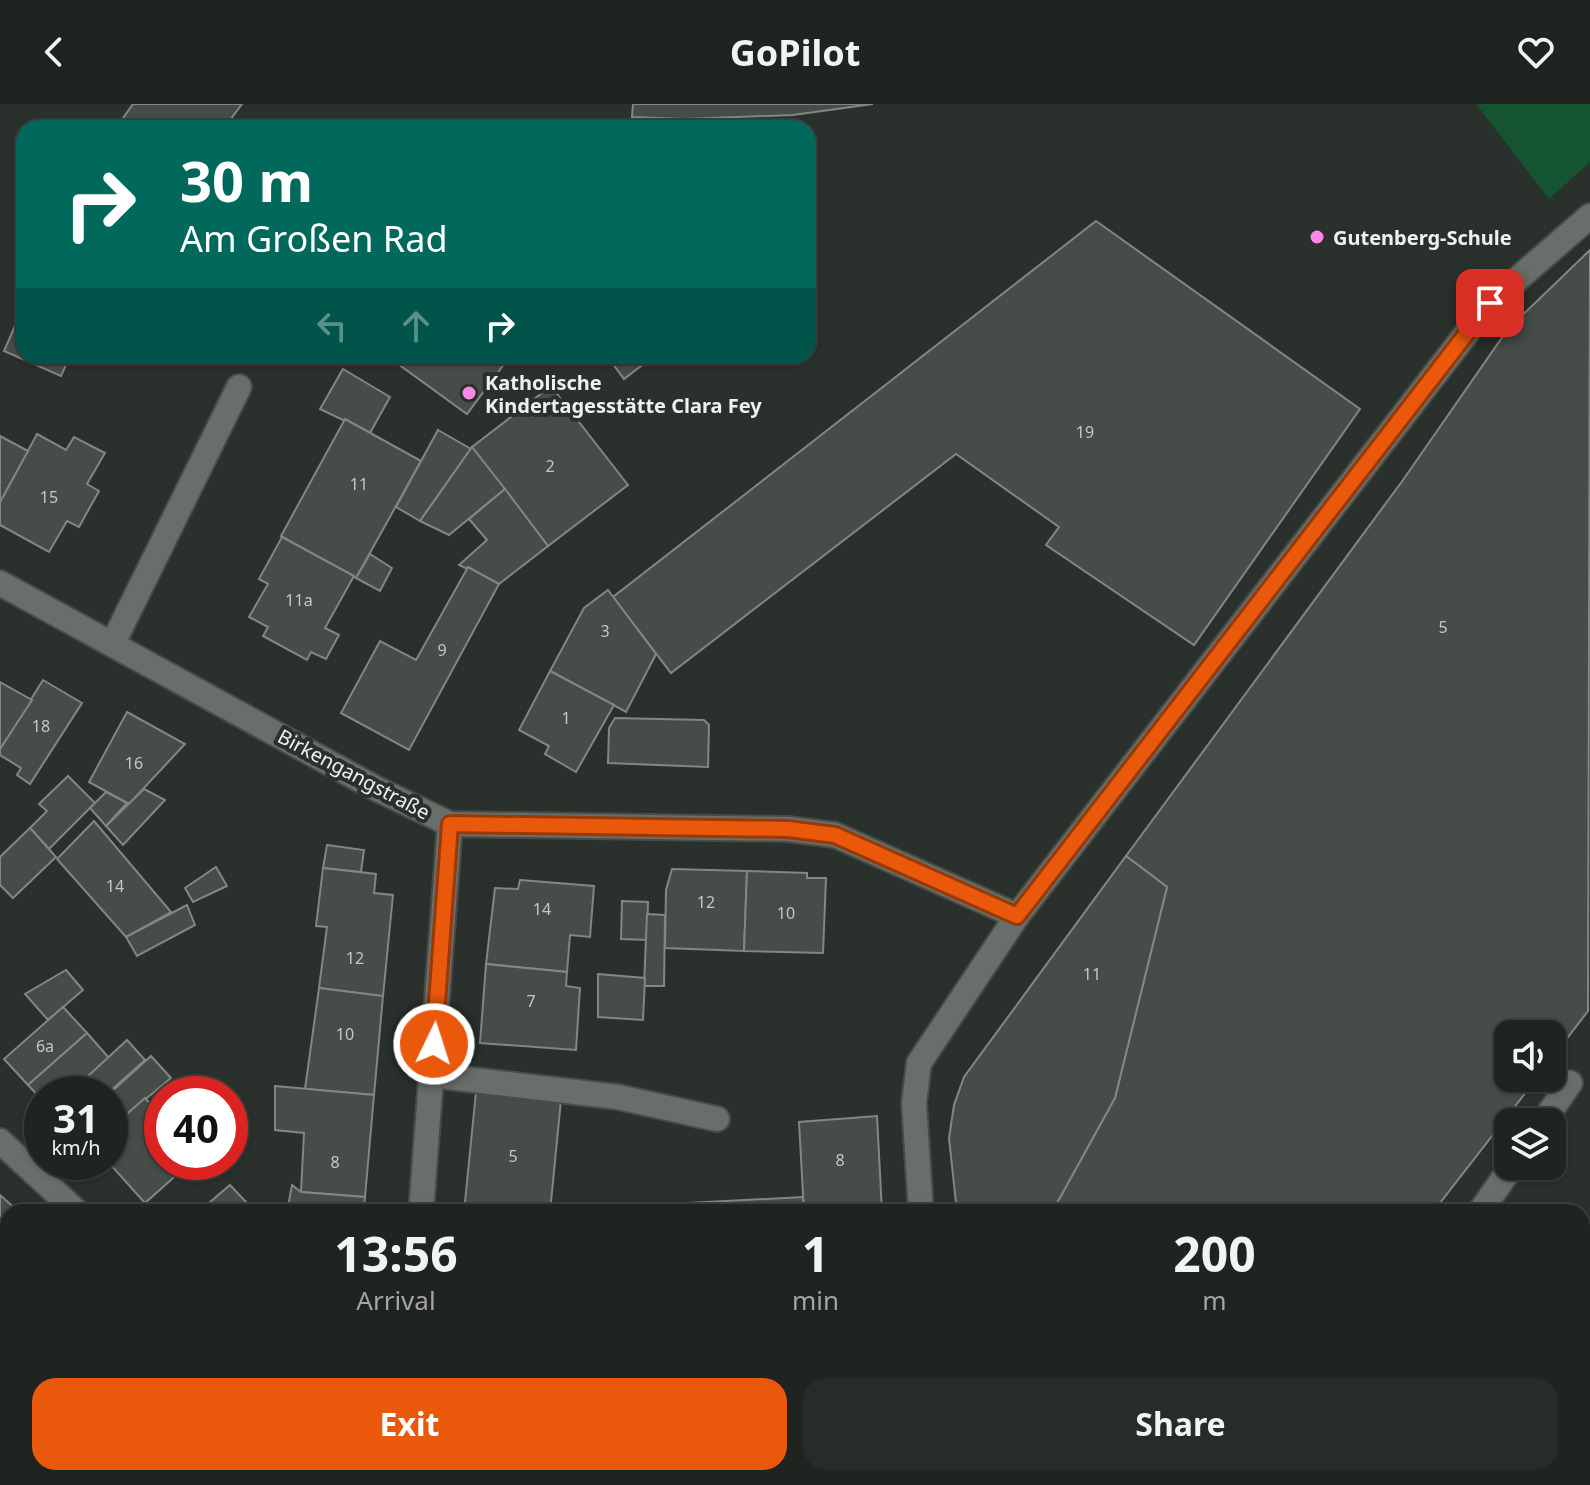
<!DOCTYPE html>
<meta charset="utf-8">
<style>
body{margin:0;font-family:"Noto Sans",sans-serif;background:#282c29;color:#f1f3f6;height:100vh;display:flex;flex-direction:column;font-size:30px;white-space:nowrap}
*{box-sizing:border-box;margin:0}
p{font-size:26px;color:#a2a4a5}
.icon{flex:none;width:44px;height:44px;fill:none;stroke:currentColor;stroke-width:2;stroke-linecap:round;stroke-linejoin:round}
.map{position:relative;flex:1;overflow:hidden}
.drawer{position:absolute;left:0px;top:1100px;width:1590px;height:282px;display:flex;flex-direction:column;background:#202420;border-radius:24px 24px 0 0;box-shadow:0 2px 6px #0004,0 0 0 2px #3d413e}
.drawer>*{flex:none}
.banner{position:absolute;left:16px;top:16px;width:800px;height:244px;border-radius:24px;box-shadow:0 2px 6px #0004,0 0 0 2px #3d413e;background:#00695c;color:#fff;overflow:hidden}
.buttons{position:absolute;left:1494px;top:916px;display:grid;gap:16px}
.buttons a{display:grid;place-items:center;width:72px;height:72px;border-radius:16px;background:#202420;box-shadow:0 2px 6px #0004,0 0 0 2px #3d413e;font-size:40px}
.speed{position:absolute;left:24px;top:972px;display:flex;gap:16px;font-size:40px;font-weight:700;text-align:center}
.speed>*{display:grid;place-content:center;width:104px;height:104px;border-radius:50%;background:#202420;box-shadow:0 2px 6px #0004,0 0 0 2px #3d413e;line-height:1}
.speed small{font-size:20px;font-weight:400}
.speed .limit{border:12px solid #d22;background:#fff;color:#111}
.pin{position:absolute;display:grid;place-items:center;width:68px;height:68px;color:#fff;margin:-34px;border-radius:16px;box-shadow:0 4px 12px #0006}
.me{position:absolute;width:88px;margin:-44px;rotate:4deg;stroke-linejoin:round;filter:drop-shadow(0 0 6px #0008)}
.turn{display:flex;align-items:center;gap:28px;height:168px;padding:0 32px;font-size:36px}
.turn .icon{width:104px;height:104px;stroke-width:2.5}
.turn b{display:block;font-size:56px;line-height:68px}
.lanes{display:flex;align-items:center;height:76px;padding:0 32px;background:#0003;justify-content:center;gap:40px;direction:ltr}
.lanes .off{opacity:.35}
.eta{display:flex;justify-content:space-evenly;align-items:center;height:136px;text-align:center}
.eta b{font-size:48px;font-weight:700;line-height:56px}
.button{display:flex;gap:16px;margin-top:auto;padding:16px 32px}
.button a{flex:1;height:92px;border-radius:24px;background:#ea580c;color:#fff;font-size:32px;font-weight:700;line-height:92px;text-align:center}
.button a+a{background:#282c29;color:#f1f3f6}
header{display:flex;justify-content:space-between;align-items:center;height:104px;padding:0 32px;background:#202420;font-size:36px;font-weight:700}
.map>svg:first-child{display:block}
.green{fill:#155430}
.building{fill:#464c48;stroke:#818883;stroke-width:2}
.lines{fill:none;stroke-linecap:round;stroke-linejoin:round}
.lane-casing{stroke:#474c49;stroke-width:28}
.street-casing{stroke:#474c49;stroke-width:28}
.secondary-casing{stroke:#474c49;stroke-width:28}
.lane{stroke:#686e69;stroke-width:24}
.street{stroke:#686e69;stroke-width:24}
.secondary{stroke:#686e69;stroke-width:24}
.route-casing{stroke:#983908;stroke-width:20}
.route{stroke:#ea580c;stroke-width:14}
.poi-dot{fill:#fb87e6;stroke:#2a302b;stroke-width:3}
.labels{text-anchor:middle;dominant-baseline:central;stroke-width:8;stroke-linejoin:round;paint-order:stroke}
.number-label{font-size:16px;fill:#c4c8c5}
.poi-label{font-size:20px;font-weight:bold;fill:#eef2ef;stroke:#2a302b;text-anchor:start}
.street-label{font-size:20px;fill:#eef2ef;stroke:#2a302b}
</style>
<header><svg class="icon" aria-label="back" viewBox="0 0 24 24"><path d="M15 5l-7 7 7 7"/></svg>GoPilot<svg class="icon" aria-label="heart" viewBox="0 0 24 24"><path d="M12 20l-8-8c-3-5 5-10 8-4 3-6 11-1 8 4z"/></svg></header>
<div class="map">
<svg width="1590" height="1381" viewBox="0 0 1590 1381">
<rect width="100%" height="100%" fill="#2a302b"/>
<!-- green -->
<polygon class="green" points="1476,0 1590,0 1590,58 1549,95"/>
<!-- building -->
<g class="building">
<polygon points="133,0 242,0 224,24 116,24"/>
<polygon points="633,0 873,0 793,11 684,15 632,13"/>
<polygon points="1096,117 1360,305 1194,541 1046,441 1059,423 956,350 671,569 613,493"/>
<polygon points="1590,146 1588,907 1552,954 1552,930 1508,930 1508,974 1537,974 1433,1108 1052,1108 1115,994 1167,783 1126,752 1403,376 1508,225"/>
<polygon points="24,201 24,252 70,252 61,272 4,247"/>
<polygon points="387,252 510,252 467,310"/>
<polygon points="607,252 654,252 624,275"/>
<polygon points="343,265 390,293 370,329 320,305"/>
<polygon points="551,282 628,381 548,442 472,343"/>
<polygon points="345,315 421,357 356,474 281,432"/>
<polygon points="438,326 471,345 420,417 396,403"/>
<polygon points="37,330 66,346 74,333 105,349 87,380 99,387 79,423 67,417 49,448 0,421 0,398"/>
<polygon points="0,332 28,347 0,398"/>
<polygon points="472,343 505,385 449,431 420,417"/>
<polygon points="505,385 548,442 499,480 459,461 487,436 469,415"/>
<polygon points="282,433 354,472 325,524 339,531 326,555 311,548 307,556 263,532 268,523 249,513 268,480 259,475"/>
<polygon points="370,450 392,464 380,487 356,474"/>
<polygon points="468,463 499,480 409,646 341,609 380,537 416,556"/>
<polygon points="608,486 656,550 626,608 550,567 584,504"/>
<polygon points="550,567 614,601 576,668 545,650 549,642 519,626"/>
<polygon points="43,576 82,599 30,680 17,671 21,664 0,651 0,645"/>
<polygon points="0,578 32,596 0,645"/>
<polygon points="127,608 185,640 129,700 89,678"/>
<polygon points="615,614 704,616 709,621 708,663 608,659 609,624"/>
<polygon points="68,672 95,699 49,745 30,724 47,707 39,700"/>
<polygon points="144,685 165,696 123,741 106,722"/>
<polygon points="106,688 127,699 106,722 90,704"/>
<polygon points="94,717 171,808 126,833 57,755"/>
<polygon points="30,724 56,753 13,794 0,781 0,753"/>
<polygon points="327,741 364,746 361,768 323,764"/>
<polygon points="1126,752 1167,783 1115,994 1052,1108 957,1108 949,1034 954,1001 964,973"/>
<polygon points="216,763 227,782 193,798 185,784"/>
<polygon points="323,764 376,770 374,789 393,791 383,892 319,884 327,823 316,822"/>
<polygon points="672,765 747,767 744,847 665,844 666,786"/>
<polygon points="747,767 807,769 807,774 826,774 823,849 744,847"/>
<polygon points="520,776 594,782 590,833 570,831 567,868 486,860 495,784 518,785"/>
<polygon points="622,797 648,798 647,836 621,835"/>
<polygon points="187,801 195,821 137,852 126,833"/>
<polygon points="647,810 665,811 664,882 644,882"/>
<polygon points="486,860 567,868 566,882 580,884 576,946 480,939"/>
<polygon points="66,866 83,886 48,916 25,890"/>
<polygon points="598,870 645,874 643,916 598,913"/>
<polygon points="319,884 383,892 374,991 305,985"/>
<polygon points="63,903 87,929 28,981 4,955"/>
<polygon points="87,929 109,954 69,990 42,990 42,996 28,981"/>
<polygon points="127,936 145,956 107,990 78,990 74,985"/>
<polygon points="151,952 171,974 123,1014 110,1001 109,990"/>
<polygon points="275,982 374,991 365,1093 301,1088 304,1029 275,1026"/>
<polygon points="476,988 561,996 550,1108 464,1108"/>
<polygon points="145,994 162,1013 162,1058 191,1058 145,1099 108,1058 110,1025"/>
<polygon points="877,1012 882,1108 804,1108 799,1018"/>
<polygon points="230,1081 246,1098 235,1108 207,1108 203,1104"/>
<polygon points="292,1081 301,1088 365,1093 364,1108 287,1108"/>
<polygon points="0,1091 19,1108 8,1108 8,1133 0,1141"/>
<polygon points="803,1093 804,1108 631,1108 630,1102"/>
<polygon points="8,1133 8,1192 0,1201 0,1141"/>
<polygon points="1590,1207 1590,1285 1584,1293 1582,1217"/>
<polygon points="8,1326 8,1364 0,1353 0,1332"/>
<polygon points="1582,1349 1590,1352 1590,1362 1579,1381 1522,1381 1525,1374 1582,1374"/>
<polygon points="0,1353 8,1364 8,1374 17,1375 15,1381 0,1381"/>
<polygon points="101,1374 144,1374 150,1381 92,1381"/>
<polygon points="192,1374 292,1374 298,1381 198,1381"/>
<polygon points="472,1374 527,1374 526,1381 473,1381"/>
<polygon points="527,1374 569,1374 598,1381 526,1381"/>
<polygon points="661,1374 711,1374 714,1381 664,1381"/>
<polygon points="711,1374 835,1374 811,1381 714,1381"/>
<polygon points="855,1374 897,1374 896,1381 857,1381"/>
<polygon points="966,1374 1044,1374 1043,1381 966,1381"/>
<polygon points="1101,1374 1162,1374 1161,1381 1100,1381"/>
<polygon points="1499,1374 1525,1374 1522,1381 1496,1381"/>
</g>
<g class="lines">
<!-- lane casing -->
<g class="lane-casing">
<g id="lane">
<polyline points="113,539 239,283"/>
<polyline points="431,971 618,993 717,1015"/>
</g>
</g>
<!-- street casing -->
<g class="street-casing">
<g id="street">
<polyline points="450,720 788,725 835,731 1017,812"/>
<polyline points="1543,1018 1570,979"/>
<polyline points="0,1037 77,1108"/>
<polyline points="921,1108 914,999 919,959 1017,812 1490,199 1590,112"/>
<polyline points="1480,1108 1512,1062"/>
<polyline points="365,1374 372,1381"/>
<polyline points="933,1381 934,1374"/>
<polyline points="1347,1381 1348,1374"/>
</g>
</g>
<!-- secondary casing -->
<g class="secondary-casing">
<g id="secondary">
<polyline points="0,479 375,684 450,720 421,1108"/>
<polyline points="401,1381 402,1374"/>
</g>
</g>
<!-- lane -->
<use href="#lane" class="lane"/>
<!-- street -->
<use href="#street" class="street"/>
<!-- secondary -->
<use href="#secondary" class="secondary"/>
</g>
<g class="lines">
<!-- route casing -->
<g class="route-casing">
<polyline id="route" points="434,940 450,720 788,725 835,731 1017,812 1490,199"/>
</g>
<!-- route -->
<use href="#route" class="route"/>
</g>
<!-- markers -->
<g class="poi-dot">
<circle cx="1317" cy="133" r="8"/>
<circle cx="469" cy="289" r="8"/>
</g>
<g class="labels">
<!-- number labels -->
<g class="number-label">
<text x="1085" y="328">19</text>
<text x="550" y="362">2</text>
<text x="359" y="380">11</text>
<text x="49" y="393">15</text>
<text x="299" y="496">11a</text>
<text x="1443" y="523">5</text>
<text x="605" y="527">3</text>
<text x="442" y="546">9</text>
<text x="566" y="614">1</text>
<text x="41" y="622">18</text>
<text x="134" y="659">16</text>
<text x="115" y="782">14</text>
<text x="706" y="798">12</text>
<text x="542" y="805">14</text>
<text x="786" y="809">10</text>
<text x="355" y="854">12</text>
<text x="1092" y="870">11</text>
<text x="531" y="897">7</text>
<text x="345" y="930">10</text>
<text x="45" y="942">6a</text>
<text x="513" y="1052">5</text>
<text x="840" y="1056">8</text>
<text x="335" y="1058">8</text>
</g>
<!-- poi labels -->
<g class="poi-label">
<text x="1333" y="133">Gutenberg-Schule</text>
<text x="485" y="278">Katholische<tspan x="485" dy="23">Kindertagesstätte Clara Fey</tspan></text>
</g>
<!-- street labels -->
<g class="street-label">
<text transform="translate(354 670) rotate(28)">Birkengangstraße</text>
</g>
</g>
</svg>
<div class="buttons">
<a><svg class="icon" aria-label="sound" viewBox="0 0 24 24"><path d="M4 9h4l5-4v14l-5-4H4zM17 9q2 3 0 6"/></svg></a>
<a><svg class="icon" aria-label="layers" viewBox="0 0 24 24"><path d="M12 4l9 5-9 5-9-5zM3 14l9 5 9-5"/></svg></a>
</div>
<div class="speed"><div>31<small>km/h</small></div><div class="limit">40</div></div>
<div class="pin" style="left:1490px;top:199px;background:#d93025"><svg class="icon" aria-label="arrive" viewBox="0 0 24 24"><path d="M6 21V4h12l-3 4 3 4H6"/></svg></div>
<svg class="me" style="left:434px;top:940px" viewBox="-20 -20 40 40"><circle r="17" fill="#ea580c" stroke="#fff" stroke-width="3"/><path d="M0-11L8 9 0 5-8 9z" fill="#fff"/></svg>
<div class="banner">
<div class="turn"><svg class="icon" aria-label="right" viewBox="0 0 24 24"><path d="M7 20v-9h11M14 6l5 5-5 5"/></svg><div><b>30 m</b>Am Großen Rad</div></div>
<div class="lanes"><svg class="icon off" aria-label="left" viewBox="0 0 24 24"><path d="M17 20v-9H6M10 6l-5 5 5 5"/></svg><svg class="icon off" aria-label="ahead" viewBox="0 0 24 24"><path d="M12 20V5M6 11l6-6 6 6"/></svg><svg class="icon" aria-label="right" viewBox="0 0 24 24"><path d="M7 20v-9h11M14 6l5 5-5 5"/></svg></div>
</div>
<section class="drawer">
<div class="eta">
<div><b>13:56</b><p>Arrival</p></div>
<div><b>1</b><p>min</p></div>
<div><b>200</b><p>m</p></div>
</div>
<div class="button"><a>Exit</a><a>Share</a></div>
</section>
</div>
